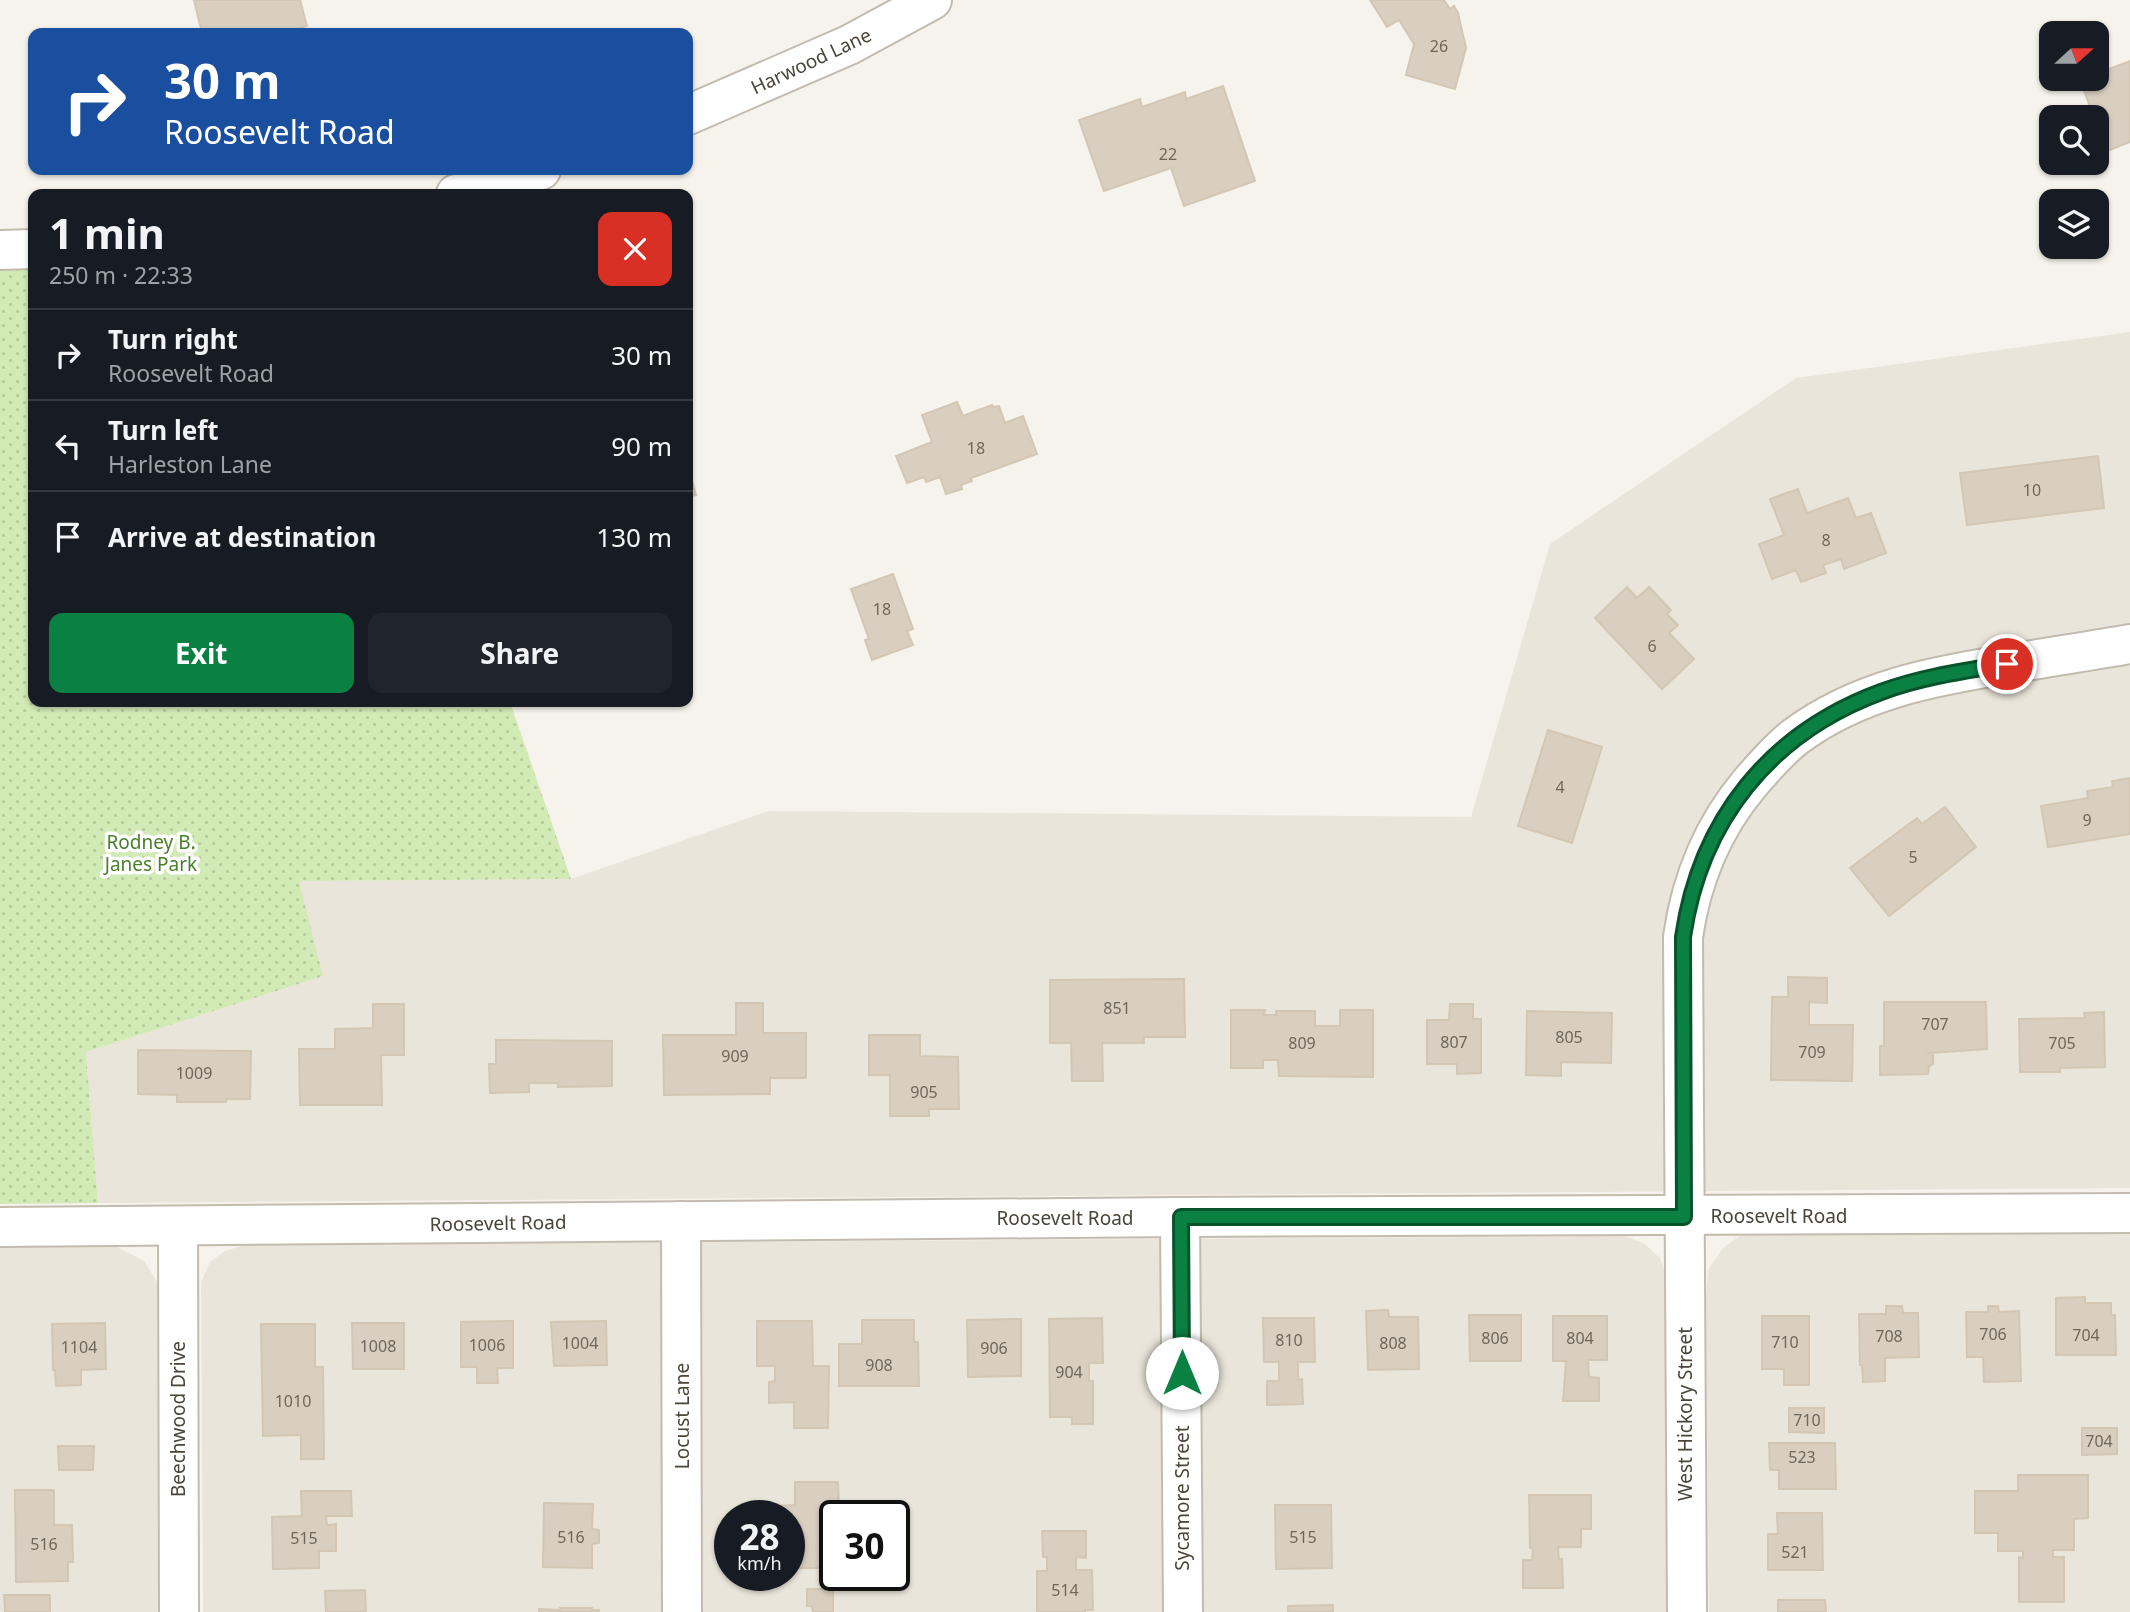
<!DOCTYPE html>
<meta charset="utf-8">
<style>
body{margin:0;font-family:"Noto Sans",sans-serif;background:#20242c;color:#f1f3f6;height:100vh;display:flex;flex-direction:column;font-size:26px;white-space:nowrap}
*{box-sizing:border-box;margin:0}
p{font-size:23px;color:#9ea1a6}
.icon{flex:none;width:38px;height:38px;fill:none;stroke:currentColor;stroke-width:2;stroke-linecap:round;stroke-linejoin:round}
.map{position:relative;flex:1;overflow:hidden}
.drawer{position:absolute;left:28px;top:189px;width:665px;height:518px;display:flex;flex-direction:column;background:#171b24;border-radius:14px;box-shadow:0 2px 5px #0004}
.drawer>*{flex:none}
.banner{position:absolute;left:28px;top:28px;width:665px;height:147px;border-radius:14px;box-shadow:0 2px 5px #0004;background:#1a4fa0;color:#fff;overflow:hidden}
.needle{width:46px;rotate:69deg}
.fabs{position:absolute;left:2039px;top:21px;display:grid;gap:14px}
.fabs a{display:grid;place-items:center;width:70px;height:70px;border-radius:14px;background:#171b24;box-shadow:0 2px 5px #0004;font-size:35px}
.speed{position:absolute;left:714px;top:1500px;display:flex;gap:14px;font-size:35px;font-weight:700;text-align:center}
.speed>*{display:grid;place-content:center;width:91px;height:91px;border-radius:50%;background:#171b24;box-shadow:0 2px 5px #0004;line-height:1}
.speed small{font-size:18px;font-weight:400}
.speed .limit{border:4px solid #111;border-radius:10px;background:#fff;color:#111}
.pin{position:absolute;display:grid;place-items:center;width:60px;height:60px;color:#fff;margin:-30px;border:4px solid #fff;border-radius:50%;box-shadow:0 2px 7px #0007}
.me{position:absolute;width:77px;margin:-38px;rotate:0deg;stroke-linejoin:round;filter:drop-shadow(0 0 5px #0008)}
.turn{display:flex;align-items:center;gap:24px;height:147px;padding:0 21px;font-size:32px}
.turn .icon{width:91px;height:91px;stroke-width:2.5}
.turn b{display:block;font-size:49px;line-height:60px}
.round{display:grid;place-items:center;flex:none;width:74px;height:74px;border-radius:14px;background:#20242c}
.headline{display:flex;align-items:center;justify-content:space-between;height:119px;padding:0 21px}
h1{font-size:42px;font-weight:700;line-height:52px}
.cta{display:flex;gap:14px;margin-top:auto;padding:14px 21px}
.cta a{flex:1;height:80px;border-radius:14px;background:#0b8043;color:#fff;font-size:28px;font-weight:700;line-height:80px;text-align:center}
.cta a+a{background:#20242c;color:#f1f3f6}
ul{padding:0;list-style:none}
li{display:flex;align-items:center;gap:21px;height:91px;padding:0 21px;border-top:2px solid #363941}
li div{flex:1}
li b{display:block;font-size:26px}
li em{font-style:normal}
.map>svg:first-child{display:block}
.residential{fill:#eae5da;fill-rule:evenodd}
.grass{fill:url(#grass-dots)}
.building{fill:#d8cfc1;stroke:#d3c7b4;stroke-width:2}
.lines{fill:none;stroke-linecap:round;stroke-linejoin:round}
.minor-casing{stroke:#c2bbae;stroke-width:42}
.minor{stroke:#fff;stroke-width:38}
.route-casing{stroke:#07532c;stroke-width:18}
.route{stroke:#0b8043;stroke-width:12}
.labels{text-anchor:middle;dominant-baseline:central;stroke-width:7;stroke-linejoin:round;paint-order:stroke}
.number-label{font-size:16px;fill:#6e675b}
.street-label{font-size:19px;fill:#4b4439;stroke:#fff}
.park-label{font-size:19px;fill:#4a7f2a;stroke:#fff}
</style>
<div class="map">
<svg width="2130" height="1612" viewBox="0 0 2130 1612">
<defs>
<pattern id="grass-dots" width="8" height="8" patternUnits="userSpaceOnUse" patternTransform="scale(1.75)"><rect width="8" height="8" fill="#d2eab5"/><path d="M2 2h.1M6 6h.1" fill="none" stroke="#b6ca9c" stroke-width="1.8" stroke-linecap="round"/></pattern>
</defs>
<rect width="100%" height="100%" fill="#f6f3ec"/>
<!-- residential -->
<g class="residential">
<polygon points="2130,332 2130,1188 98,1203 86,1052 323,976 298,881 571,879 768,811 1471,817 1550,544 1796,378"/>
<polygon points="2130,1231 2130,1612 1709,1612 1706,1299 1708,1270 1723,1248 1741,1235 1766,1233"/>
<path d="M1625,1236L1645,1244L1660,1258L1666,1276L1668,1612H203L201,1282L210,1262L225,1251L245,1245ZM730,1516H789V1575H730ZM835,1516H894V1575H835Z"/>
<polygon points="0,1246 115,1246 144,1261 160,1287 162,1612 0,1612"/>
</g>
<!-- grass -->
<polygon class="grass" points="0,266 33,266 33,702 510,702 571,879 299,881 323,976 86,1052 98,1203 0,1204"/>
<!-- building -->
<g class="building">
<polygon points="194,0 300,0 307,26 278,33 202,33"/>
<polygon points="1370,0 1444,0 1450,9 1454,6 1458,13 1466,48 1455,89 1406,75 1414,44 1399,20 1387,27"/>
<polygon points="2130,61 2130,142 2107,151 2096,124 2096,117 2094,117 2080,80 2096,79 2096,74"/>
<polygon points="1223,86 1255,181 1184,206 1171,168 1104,191 1079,120 1140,99 1142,107 1185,92 1186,99"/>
<polygon points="957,402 963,416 992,405 993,407 999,406 1005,423 1023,416 1037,454 971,478 972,481 961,485 962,489 946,494 940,477 926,482 924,477 907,483 896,456 932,442 922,415"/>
<polygon points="2098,456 2104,508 1967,525 1960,473"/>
<polygon points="688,466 696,495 688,497"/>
<polygon points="1798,489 1807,513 1848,498 1856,518 1871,513 1886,553 1844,569 1841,559 1823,565 1826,573 1801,582 1796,570 1772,579 1759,544 1784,535 1770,499"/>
<polygon points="893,574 913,629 907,631 913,645 872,660 865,640 869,639 851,589"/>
<polygon points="1627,587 1637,598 1649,587 1671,610 1667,614 1678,625 1669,633 1694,659 1662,689 1595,618"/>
<polygon points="1548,730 1602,747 1572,843 1518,826"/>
<polygon points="2130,778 2130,834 2048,847 2041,806 2088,798 2087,791 2113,787 2112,781"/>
<polygon points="1945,807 1976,847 1889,916 1850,868 1917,818 1922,824"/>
<polygon points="1788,977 1827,978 1827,1003 1809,1002 1809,1025 1853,1025 1852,1081 1771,1080 1772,997 1788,997"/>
<polygon points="1184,979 1185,1037 1144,1037 1144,1043 1102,1043 1103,1081 1072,1081 1071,1043 1050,1043 1050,980"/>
<polygon points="1884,1002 1986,1002 1987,1049 1929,1053 1933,1055 1933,1064 1929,1066 1928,1074 1880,1075 1880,1046 1884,1046"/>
<polygon points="736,1003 763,1003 763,1033 806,1033 806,1078 770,1078 770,1094 664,1095 663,1035 736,1035"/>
<polygon points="373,1004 404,1004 404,1055 381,1055 382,1105 300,1105 299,1049 335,1049 335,1029 373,1028"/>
<polygon points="1450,1004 1473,1004 1473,1019 1481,1019 1481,1073 1457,1074 1457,1064 1427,1064 1427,1020 1449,1020"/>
<polygon points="1231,1010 1265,1010 1264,1015 1276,1015 1276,1011 1315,1011 1315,1026 1340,1026 1340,1010 1373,1010 1373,1077 1279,1076 1278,1060 1263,1060 1263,1068 1231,1068"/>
<polygon points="1527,1011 1612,1013 1611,1063 1561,1062 1561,1076 1526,1075"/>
<polygon points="2104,1012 2105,1067 2060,1068 2060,1072 2020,1072 2019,1019 2085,1018 2084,1013"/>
<polygon points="869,1035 920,1035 920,1056 958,1057 959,1109 929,1109 929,1116 890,1116 890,1075 869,1075"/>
<polygon points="496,1040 612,1041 612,1086 558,1087 558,1083 529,1083 529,1092 490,1093 489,1064 496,1064"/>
<polygon points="138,1050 251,1051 250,1099 226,1099 226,1102 177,1102 177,1095 138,1094"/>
<polygon points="2085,1297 2085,1303 2111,1303 2111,1315 2115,1315 2116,1355 2056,1355 2056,1298"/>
<polygon points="1886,1306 1902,1306 1903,1313 1918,1313 1919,1357 1885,1358 1885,1381 1863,1382 1862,1365 1860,1365 1859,1314 1886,1314"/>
<polygon points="1988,1306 1998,1306 1999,1312 2019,1311 2021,1381 1984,1382 1983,1357 1967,1357 1966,1312 1988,1312"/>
<polygon points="1388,1310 1389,1317 1418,1317 1419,1369 1368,1370 1366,1311"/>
<polygon points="1469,1315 1521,1315 1521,1361 1470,1361"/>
<polygon points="1553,1316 1607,1316 1607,1360 1588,1360 1589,1377 1599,1378 1599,1401 1563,1401 1566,1361 1553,1361"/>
<polygon points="1762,1316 1809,1316 1809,1385 1784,1385 1784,1369 1762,1369"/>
<polygon points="1102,1318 1103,1363 1089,1363 1089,1381 1093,1381 1093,1424 1072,1424 1072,1417 1050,1417 1049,1319"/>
<polygon points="1263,1318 1314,1318 1315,1362 1298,1362 1298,1380 1302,1379 1303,1404 1267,1405 1267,1381 1279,1381 1279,1362 1264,1362"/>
<polygon points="1021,1319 1021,1376 968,1377 967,1320"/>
<polygon points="862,1320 914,1320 914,1342 918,1342 919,1386 839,1386 839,1344 862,1344"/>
<polygon points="513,1321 513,1368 497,1368 498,1383 477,1383 477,1367 461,1367 461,1322"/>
<polygon points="606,1321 607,1365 554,1366 551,1322"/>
<polygon points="757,1321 812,1321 813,1366 829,1366 828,1428 794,1428 794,1402 769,1403 769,1382 775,1381 775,1366 757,1366"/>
<polygon points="105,1323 106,1369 81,1370 81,1385 56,1386 55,1370 53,1370 52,1324"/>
<polygon points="352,1323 404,1323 404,1369 353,1369"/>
<polygon points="261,1324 315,1324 315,1367 323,1367 324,1459 301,1459 301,1435 263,1436"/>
<polygon points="1789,1408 1824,1408 1824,1433 1789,1432"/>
<polygon points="2082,1428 2117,1428 2117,1454 2082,1455"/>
<polygon points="1769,1443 1835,1443 1836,1489 1779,1489 1779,1470 1770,1470"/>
<polygon points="58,1446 94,1446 93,1470 59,1470"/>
<polygon points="2018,1475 2088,1475 2088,1518 2074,1519 2074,1550 2053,1550 2053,1557 2064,1557 2064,1602 2019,1602 2019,1557 2023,1558 2023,1551 1998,1551 1998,1533 1975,1533 1975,1491 2018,1491"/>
<polygon points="795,1482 838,1482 839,1507 824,1507 825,1568 789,1568 789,1516 774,1516 774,1506 795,1505"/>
<polygon points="15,1490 54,1490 54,1525 72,1525 73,1562 68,1562 68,1581 16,1582"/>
<polygon points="301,1491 351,1491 352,1516 326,1516 327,1525 336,1524 336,1551 319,1551 319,1568 273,1569 272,1517 302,1516"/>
<polygon points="1529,1495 1591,1495 1591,1529 1581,1529 1581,1547 1558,1547 1559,1559 1562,1559 1563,1588 1523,1588 1523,1560 1532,1560 1533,1548 1530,1548"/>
<polygon points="544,1503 593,1504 592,1529 599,1530 599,1543 592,1544 592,1568 543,1567"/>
<polygon points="1275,1505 1331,1505 1332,1568 1276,1569"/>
<polygon points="1777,1513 1822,1513 1823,1570 1768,1570 1768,1534 1778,1534"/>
<polygon points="1042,1531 1086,1531 1086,1558 1076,1557 1076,1570 1092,1570 1093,1610 1085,1610 1085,1612 1037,1612 1037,1571 1047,1571 1047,1557 1043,1557"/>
<polygon points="807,1589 833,1589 833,1612 813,1612 812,1606 807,1606"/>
<polygon points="365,1590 366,1612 326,1612 325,1591"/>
<polygon points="4,1595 50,1595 50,1612 5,1612"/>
<polygon points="1778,1600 1825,1600 1826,1612 1778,1612"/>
<polygon points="1333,1605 1333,1612 1288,1612 1288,1606"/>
<polygon points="560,1608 592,1608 592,1610 599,1610 599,1612 539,1612 539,1609 560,1610"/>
</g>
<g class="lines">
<!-- minor casing -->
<g class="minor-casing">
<g id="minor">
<polyline points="688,115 849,45 932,0"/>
<polyline points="456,194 541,170"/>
<polyline points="0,250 33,249"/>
<polyline points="1180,1217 1183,1612"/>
<polyline points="681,1221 682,1612"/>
<polyline points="178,1226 179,1612"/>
<polyline points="0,1227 1180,1217 2130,1213"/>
<path d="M1687,1612L1683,937C1691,881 1713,827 1750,783C1764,767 1778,750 1795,737C1858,690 1933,676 2009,664C2049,657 2090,651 2130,644"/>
</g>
</g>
<!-- minor -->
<use href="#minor" class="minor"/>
</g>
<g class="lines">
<!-- route casing -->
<g class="route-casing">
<path id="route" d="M1182,1373L1181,1217H1684L1683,937C1700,820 1770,733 1881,692C1921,677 1964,671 2007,664"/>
</g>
<!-- route -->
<use href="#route" class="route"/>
</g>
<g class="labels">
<!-- number labels -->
<g class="number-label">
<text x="1439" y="46">26</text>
<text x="1168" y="154">22</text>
<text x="976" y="448">18</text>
<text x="2032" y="490">10</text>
<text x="1826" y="540">8</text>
<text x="882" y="609">18</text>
<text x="1652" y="646">6</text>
<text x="1560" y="787">4</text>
<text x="2087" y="820">9</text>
<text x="1913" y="857">5</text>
<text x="1117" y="1008">851</text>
<text x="1935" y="1024">707</text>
<text x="1569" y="1037">805</text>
<text x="1454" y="1042">807</text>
<text x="1302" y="1043">809</text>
<text x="2062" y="1043">705</text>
<text x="1812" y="1052">709</text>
<text x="735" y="1056">909</text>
<text x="194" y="1073">1009</text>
<text x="924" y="1092">905</text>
<text x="1993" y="1334">706</text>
<text x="2086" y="1335">704</text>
<text x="1889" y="1336">708</text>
<text x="1495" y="1338">806</text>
<text x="1580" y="1338">804</text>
<text x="1289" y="1340">810</text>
<text x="1785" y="1342">710</text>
<text x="580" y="1343">1004</text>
<text x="1393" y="1343">808</text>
<text x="487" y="1345">1006</text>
<text x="378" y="1346">1008</text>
<text x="79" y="1347">1104</text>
<text x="994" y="1348">906</text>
<text x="879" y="1365">908</text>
<text x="1069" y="1372">904</text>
<text x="293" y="1401">1010</text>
<text x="1807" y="1420">710</text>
<text x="2099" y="1441">704</text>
<text x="1802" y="1457">523</text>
<text x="571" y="1537">516</text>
<text x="1303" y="1537">515</text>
<text x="304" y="1538">515</text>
<text x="44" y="1544">516</text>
<text x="1795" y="1552">521</text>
<text x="1065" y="1590">514</text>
</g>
<!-- street labels -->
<g class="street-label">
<text transform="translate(811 61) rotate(-25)">Harwood Lane</text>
<text x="1779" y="1216">Roosevelt Road</text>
<text x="1065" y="1218">Roosevelt Road</text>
<text transform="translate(498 1223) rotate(-1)">Roosevelt Road</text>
<text transform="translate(1685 1414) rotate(-90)">West Hickory Street</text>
<text transform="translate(682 1416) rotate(-90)">Locust Lane</text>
<text transform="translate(178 1419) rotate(-90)">Beechwood Drive</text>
<text transform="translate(1182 1498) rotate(-90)">Sycamore Street</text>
</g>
<!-- park labels -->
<g class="park-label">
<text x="151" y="842">Rodney B.<tspan x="151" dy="22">Janes Park</tspan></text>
</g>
</g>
</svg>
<div class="fabs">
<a><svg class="needle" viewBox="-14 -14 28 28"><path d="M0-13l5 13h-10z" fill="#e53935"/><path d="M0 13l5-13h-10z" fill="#9ea1a6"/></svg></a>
<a><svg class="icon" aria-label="search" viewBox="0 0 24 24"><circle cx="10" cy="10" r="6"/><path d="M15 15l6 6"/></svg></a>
<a><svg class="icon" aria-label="layers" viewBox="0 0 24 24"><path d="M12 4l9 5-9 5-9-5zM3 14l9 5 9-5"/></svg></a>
</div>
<div class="speed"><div>28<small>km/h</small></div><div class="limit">30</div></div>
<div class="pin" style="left:2007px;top:664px;background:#d93025"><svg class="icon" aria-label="arrive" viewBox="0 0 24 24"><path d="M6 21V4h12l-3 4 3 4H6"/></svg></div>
<svg class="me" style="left:1182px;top:1373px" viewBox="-20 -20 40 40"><circle r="19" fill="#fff"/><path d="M0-13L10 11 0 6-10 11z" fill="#0b8043"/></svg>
<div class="banner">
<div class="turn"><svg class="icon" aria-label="right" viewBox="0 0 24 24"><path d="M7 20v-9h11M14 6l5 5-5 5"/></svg><div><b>30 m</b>Roosevelt Road</div></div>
</div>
<section class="drawer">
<div class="headline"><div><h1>1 min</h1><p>250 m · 22:33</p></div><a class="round" style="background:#d93025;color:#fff"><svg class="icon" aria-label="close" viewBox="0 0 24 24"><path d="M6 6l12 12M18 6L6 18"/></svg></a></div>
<ul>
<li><svg class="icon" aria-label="right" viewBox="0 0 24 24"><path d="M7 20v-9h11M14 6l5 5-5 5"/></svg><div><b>Turn right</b><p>Roosevelt Road</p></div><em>30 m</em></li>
<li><svg class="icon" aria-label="left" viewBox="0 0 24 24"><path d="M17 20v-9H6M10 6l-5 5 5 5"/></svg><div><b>Turn left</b><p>Harleston Lane</p></div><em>90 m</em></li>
<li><svg class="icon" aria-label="arrive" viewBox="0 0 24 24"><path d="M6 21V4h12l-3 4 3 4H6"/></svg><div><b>Arrive at destination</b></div><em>130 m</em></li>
</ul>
<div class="cta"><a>Exit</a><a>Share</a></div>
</section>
</div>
